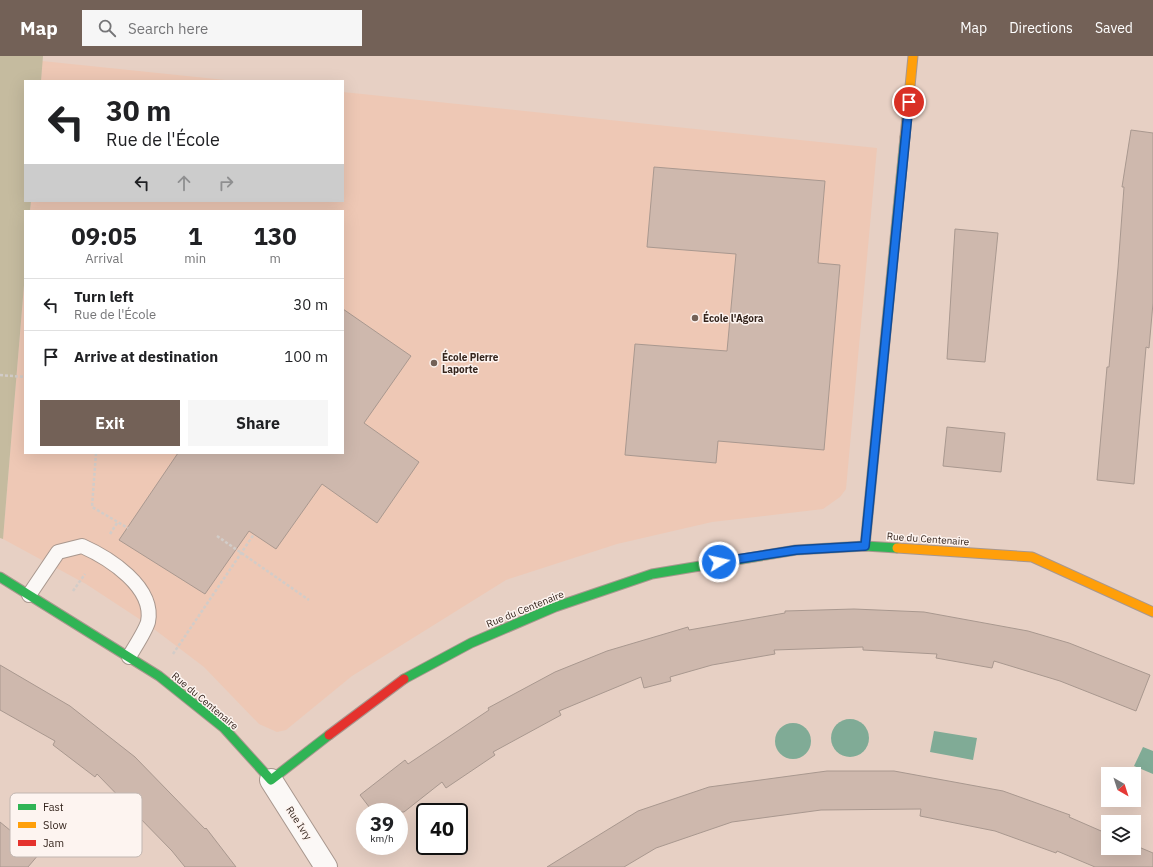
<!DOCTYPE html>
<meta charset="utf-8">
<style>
body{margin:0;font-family:"IBM Plex Sans",sans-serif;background:#f6f6f6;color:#202124;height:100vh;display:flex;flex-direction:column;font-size:15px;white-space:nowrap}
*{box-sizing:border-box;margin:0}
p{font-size:13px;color:#757577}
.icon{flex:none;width:22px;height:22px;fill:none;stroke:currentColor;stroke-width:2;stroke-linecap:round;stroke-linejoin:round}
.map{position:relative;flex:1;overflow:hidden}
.panel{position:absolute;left:24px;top:154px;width:320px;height:244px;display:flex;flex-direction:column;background:#fff;border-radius:0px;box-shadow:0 4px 16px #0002}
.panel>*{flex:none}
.top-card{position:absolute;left:24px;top:24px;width:320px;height:122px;border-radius:0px;box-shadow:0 4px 16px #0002;background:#fff;color:#202124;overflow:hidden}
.needle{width:26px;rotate:141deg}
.controls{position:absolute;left:1101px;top:711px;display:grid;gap:8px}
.controls a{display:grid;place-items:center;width:40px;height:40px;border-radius:0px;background:#fff;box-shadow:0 4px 16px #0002;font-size:20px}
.speed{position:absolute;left:356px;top:747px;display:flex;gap:8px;font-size:20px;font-weight:700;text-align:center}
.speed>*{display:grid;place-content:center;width:52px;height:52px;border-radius:50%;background:#fff;box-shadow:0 4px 16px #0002;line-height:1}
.speed small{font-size:10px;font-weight:400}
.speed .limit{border:2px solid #111;border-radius:6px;background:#fff;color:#111}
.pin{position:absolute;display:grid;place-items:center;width:34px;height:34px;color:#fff;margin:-17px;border:2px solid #fff;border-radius:50%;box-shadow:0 1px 4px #0007}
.me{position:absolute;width:44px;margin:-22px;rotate:81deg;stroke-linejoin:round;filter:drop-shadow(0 0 3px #0008)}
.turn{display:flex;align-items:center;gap:14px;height:84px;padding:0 16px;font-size:18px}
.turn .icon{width:52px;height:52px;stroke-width:2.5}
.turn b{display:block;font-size:28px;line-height:34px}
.lanes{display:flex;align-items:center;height:38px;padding:0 16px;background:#0003;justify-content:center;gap:20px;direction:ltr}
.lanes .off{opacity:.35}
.eta{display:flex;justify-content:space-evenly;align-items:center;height:68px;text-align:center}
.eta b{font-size:24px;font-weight:700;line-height:28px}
.cta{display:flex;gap:8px;margin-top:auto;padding:8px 16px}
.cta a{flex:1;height:46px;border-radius:0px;background:#736157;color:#fff;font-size:16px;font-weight:700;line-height:46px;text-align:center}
.cta a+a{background:#f6f6f6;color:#202124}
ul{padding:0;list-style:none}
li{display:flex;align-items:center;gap:12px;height:52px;padding:0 16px;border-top:1px solid #e0e0e0}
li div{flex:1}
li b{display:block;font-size:15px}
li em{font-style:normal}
header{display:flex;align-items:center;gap:24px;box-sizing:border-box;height:56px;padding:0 20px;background:#736157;color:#fff}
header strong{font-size:19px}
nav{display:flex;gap:22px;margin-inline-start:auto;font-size:14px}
.search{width:280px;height:36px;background:#f6f6f6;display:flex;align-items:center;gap:10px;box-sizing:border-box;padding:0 14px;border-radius:0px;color:#757577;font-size:15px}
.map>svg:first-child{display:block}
.built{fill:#eec8b5}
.green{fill:#c5bb9f}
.water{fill:#80ab96}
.building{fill:#ceb8ad;stroke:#a9988f}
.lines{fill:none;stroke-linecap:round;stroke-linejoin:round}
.lane-casing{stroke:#a8978e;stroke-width:16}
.street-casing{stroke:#a8978e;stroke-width:24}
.fast-casing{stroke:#a8978e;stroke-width:11}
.slow-casing{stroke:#a8978e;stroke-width:11}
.jam-casing{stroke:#a8978e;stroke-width:11}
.path{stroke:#d2ccc8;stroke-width:2.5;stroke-dasharray:3 2;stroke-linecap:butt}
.lane{stroke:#fbf8f6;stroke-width:14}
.street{stroke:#fbf8f6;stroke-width:22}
.fast{stroke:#30b455;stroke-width:9}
.slow{stroke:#ff9f0a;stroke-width:9}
.jam{stroke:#e5322d;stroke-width:9}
.route-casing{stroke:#114b97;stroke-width:10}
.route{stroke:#1a73e8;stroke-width:7}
.poi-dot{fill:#736157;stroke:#fdf4f0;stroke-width:1.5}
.labels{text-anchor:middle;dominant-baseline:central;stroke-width:3;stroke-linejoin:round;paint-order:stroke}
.poi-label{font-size:10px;font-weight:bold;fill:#35251d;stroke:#fdf4f0;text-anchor:start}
.street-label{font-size:10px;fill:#35251d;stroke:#fdf4f0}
.key{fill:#fdf4f0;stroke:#c1b6b1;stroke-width:1}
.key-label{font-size:11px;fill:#35251d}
</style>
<header>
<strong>Map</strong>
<div class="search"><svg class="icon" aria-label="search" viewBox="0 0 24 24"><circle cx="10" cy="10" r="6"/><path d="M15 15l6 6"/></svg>Search here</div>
<nav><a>Map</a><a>Directions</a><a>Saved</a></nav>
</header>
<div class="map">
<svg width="1153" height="811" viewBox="0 0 1153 811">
<rect width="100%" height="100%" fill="#e7d0c4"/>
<!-- built -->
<g class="built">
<polygon points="42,5 235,25 41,25"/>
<polygon points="343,36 877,92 846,433 840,441 823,453 712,466 617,488 506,524 352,620 286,674 277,676 259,668 204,611 150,570 86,528 3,483 25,217 25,397 343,397 343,155 30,155 31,145 343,145"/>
</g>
<!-- green -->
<polygon class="green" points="0,0 43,0 41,25 25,25 25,145 31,145 30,155 25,155 25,217 3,483 0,482"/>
<!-- water -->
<g class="water">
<circle cx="850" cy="682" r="19"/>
<circle cx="793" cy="685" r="18"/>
<polygon points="934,675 977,682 973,704 930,696"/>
<polygon points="1143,691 1153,695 1153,718 1134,710"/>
</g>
<!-- building -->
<g class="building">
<polygon points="1131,74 1153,77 1153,247 1149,292 1146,291 1134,428 1097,424 1107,311 1109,311 1118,212 1124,131 1122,131"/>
<polygon points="654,111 825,125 818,207 840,209 824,394 718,385 716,407 625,399 635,288 727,295 736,198 647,191"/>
<polygon points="955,173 998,177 985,306 947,303"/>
<polygon points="343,253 411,300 364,367 419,406 377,467 322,428 276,493 249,475 205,538 119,484 178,397 343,397"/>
<polygon points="947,371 1005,377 1001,416 943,410"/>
<polygon points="854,553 924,556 1028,575 1069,587 1150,619 1136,655 1060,625 994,605 992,612 936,602 937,598 863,594 863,591 774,594 775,598 712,609 670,621 671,625 644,632 641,621 559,655 561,659 493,696 495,699 446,732 442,726 404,756 373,756 360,739 405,704 408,708 489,654 488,652 555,616 607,595 688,571 689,574 785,557 785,555"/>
<polygon points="0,609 70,650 135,701 205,773 206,772 236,811 185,811 172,795 97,718 95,721 53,689 55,685 0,654"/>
<polygon points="827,715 894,715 1003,735 1070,759 1069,761 1108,778 1108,792 1134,792 1134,789 1153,797 1153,811 1095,811 1057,795 1056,797 995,775 920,760 921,753 821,754 732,766 656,792 624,811 547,811 638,755 709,731"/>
<polygon points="0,766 39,798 28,811 0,811"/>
</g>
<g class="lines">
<!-- lane casing -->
<g class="lane-casing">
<path id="lane" d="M29,539L58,496L82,490C109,502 155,531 148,566C145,576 134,592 129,601"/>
</g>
<!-- street casing -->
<g class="street-casing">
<polyline id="street" points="271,724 326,811"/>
</g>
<!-- fast casing -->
<g class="fast-casing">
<g id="fast">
<polyline points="865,490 905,81"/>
<polyline points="0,521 159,620 224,672 271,724 329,679"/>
<polyline points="404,623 471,587 555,551 652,518 796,494 865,490 897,492"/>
</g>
</g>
<!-- slow casing -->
<g class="slow-casing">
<g id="slow">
<polyline points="905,81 913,0"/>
<polyline points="897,492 1032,501 1153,556"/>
</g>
</g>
<!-- jam casing -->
<g class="jam-casing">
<polyline id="jam" points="329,679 404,623"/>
</g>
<!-- path -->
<g class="path">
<polyline points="0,319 25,321"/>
<polyline points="96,397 92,451 128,472"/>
<polyline points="110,478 117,467"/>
<polyline points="217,480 309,544"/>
<polyline points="73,535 85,518"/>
<polyline points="173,598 254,478"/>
</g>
<!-- lane -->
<use href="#lane" class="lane"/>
<!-- street -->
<use href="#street" class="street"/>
<!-- fast -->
<use href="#fast" class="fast"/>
<!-- slow -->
<use href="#slow" class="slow"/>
<!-- jam -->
<use href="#jam" class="jam"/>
</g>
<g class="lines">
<!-- route casing -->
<g class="route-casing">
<polyline id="route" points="719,506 796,494 865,490 909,46"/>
</g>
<!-- route -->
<use href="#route" class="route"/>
</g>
<!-- markers -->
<g class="poi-dot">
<circle cx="695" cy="262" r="4"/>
<circle cx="434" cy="307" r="4"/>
</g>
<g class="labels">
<!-- poi labels -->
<g class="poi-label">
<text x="703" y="262">École l'Agora</text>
<text x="442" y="301">École Pierre<tspan x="442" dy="12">Laporte</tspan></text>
</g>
<!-- street labels -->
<g class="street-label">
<text transform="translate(928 483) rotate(4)">Rue du Centenaire</text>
<text transform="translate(525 553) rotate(-22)">Rue du Centenaire</text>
<text transform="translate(205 645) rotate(40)">Rue du Centenaire</text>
<text transform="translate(299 767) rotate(57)">Rue Ivry</text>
</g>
</g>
<!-- legend -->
<rect x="10" y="737" width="132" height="64" rx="6" class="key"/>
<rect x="18" y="748" width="18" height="6" fill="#30b455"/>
<rect x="18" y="766" width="18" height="6" fill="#ff9f0a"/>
<rect x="18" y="784" width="18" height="6" fill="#e5322d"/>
<g class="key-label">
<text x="43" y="755">Fast</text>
<text x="43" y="773">Slow</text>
<text x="43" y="791">Jam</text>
</g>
</svg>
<div class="controls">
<a><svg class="needle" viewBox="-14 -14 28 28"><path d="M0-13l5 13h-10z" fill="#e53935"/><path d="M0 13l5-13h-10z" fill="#757577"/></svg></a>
<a><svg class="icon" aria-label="layers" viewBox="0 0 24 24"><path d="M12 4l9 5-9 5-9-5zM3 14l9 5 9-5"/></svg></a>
</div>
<div class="speed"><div>39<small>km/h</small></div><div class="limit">40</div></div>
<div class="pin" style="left:909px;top:46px;background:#d93025"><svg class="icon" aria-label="arrive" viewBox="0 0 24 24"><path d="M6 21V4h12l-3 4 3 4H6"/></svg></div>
<svg class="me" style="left:719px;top:506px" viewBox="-20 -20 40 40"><circle r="17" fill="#1a73e8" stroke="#fff" stroke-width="3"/><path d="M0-11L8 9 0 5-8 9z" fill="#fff"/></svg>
<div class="top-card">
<div class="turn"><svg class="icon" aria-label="left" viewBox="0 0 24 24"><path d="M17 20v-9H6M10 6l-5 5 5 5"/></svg><div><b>30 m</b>Rue de l'École</div></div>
<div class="lanes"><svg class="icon" aria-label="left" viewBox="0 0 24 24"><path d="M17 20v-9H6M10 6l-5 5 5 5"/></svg><svg class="icon off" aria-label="ahead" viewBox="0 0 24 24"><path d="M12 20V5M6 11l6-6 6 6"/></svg><svg class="icon off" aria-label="right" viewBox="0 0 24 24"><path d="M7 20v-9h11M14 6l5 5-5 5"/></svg></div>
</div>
<section class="panel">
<div class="eta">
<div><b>09:05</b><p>Arrival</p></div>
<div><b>1</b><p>min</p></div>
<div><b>130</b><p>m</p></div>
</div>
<ul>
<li><svg class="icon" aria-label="left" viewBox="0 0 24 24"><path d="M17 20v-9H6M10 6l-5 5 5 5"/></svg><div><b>Turn left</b><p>Rue de l'École</p></div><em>30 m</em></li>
<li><svg class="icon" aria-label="arrive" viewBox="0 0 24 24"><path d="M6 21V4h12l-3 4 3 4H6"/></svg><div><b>Arrive at destination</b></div><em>100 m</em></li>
</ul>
<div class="cta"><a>Exit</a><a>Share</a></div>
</section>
</div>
